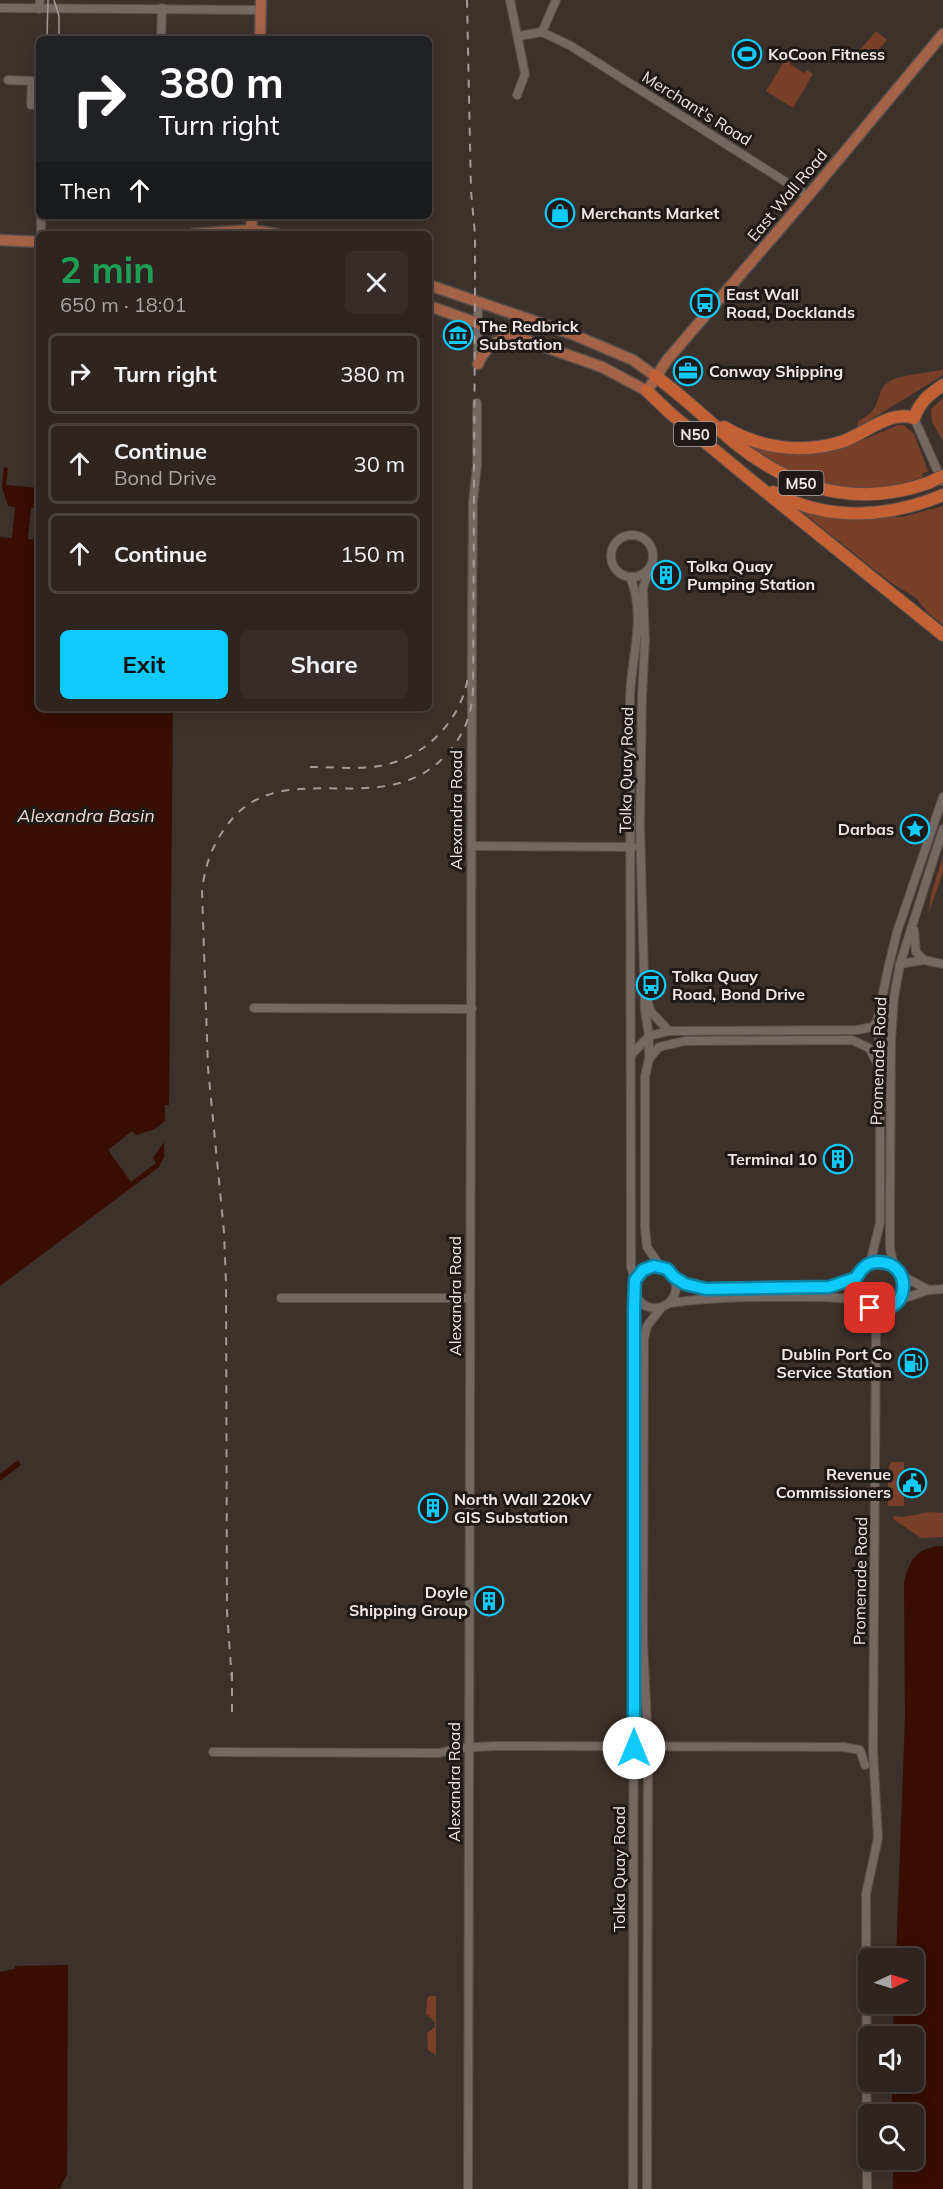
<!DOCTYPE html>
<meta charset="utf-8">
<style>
body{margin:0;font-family:Mulish,sans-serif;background:#362d2a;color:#f1f3f6;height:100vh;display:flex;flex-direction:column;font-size:22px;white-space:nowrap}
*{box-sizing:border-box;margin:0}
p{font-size:20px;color:#a7a5a5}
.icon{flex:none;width:33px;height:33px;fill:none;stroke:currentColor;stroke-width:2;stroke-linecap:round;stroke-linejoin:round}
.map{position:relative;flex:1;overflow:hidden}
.side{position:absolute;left:36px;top:231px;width:396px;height:480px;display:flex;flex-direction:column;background:#2e2521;border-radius:9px;box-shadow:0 3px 15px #0003,0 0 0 2px #49423f}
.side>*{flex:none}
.banner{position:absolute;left:36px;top:36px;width:396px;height:183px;border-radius:9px;box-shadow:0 3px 15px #0003,0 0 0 2px #49423f;background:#202124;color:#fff;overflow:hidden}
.needle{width:39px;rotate:86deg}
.fabs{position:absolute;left:858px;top:1948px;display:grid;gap:12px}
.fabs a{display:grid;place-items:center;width:66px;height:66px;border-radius:9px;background:#2e2521;box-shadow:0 3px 15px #0003,0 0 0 2px #49423f;font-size:30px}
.pin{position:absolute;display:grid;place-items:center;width:51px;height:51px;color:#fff;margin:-26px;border-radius:12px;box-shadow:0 3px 9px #0006}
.me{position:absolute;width:66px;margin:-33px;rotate:0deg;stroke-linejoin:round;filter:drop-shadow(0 0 4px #0008)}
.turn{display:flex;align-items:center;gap:21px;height:126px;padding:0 24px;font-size:27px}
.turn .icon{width:78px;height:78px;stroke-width:2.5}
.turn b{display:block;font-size:42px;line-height:51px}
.then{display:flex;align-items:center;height:57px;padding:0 24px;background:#0003;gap:12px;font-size:22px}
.round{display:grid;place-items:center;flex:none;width:63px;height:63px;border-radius:9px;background:#362d2a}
.overview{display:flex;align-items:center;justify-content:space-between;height:102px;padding:0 24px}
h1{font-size:36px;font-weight:700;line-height:45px;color:#1e9e55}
.cta{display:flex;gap:12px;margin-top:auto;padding:12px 24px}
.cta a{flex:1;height:69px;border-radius:9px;background:#0fcafa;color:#111;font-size:24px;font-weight:700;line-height:69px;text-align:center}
.cta a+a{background:#362d2a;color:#f1f3f6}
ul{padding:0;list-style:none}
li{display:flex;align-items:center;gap:18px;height:81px;margin:0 12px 9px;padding:0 12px;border:3px solid #49423f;border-radius:9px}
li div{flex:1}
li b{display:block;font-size:22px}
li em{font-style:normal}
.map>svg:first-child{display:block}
.green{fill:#784028}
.water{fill:#370e00}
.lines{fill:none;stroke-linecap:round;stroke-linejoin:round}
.minor-casing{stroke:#584e4a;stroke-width:10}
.major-casing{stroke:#584e4a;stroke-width:13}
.highway-casing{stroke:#584e4a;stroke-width:14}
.minor{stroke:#756762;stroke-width:8}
.major{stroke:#a46347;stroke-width:10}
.highway{stroke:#c36135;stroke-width:12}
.tram{stroke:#a49a97;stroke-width:1.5}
.rail{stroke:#a49a97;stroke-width:2;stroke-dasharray:8 8;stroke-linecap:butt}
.highway-bridge-casing{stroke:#584e4a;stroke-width:14;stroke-linecap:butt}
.highway-bridge{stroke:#c36135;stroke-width:12}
.route-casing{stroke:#0a83a2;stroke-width:15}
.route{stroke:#0fcafa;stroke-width:10}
.labels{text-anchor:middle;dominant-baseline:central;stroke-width:6;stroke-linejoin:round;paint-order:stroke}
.shield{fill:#1f1a18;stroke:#b1aaa8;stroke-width:1.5}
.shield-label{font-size:15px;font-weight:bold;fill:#f0e8e5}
.poi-label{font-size:16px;font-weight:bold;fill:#f0e8e5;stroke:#1f1a18;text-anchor:start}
.street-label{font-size:16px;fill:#f0e8e5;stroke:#1f1a18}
.water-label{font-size:18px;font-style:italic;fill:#f1d9cf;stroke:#1f1a18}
</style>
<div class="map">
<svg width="943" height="2189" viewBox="0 0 943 2189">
<rect width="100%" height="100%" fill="#3d312c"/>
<!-- green -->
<g class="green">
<polygon points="876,31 887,40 871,59 861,49"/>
<polygon points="786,58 791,61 790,64 804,73 807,70 813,74 793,108 766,91"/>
<path d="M943,369V375L857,428L858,421C863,418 869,415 873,410C880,401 878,389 889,382C899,374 928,374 943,369Z"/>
<polygon points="943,398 943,441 932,422 931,409"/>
<path d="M898,425H904L914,434L928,471L922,474L923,477C891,489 847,492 813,482C788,474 766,458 744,444C810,464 838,451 898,425Z"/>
<polygon points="943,506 943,625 928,613 916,598 890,582 801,511 802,509 851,517 902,517"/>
<polygon points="943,857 943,872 928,915 932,891"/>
<polygon points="891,1462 904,1462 904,1506 888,1506 888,1470"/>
<polygon points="929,1512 943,1513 943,1537 921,1538 893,1519 894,1516 903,1517"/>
<polygon points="429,1996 436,1996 436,2055 428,2050 427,2033 435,2027 435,2022 426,2014 427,1999"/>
</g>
<!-- water -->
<g class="water">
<polygon points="4,467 8,468 6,485 39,488 37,508 31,508 28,539 39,540 39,708 173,708 169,1105 165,1105 165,1121 155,1129 136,1135 132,1131 108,1150 131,1182 156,1163 153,1158 164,1142 164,1157 159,1167 0,1286 0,537 12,538 15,507 8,506 2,487"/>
<polygon points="18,1460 21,1465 0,1481 0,1474"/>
<path d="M943,1546V2189H893V2160H914V2115H892V2082H914V2037H893L894,2004H914V1959H896L905,1718L904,1582C910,1558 918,1547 943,1546Z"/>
<polygon points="68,1965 67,2174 60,2189 0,2189 0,1972 15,1969 15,1966"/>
</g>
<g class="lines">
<!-- minor casing -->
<g class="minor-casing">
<g id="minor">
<polyline points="510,0 525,74 517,95"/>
<polyline points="0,8 260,10"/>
<polyline points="39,9 40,0"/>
<polyline points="542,32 556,0"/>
<polyline points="519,36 542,32 571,46 808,196"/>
<polyline points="161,39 162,8"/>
<polyline points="8,80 32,81 31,105"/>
<polyline points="41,234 41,216"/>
<polyline points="478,362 478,303"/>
<polyline points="914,418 942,481"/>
<circle cx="632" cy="556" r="21"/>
<polyline points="649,569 643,588 645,640 642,696 640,826 645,1011 649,1036 649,1059 645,1076 645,1228 647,1247 660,1266"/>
<path d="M630,577C647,617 631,656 630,697L631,1248V1267L635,1280"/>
<polyline points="472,846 633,847"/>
<polyline points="914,930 916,952 924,960"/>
<polyline points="900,964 924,960 943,964"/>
<polyline points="647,1000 651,1012 669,1031"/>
<polyline points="254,1008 472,1009"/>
<polyline points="632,1054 649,1036 669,1031 857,1030 872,1027 877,1022"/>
<polyline points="649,1059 659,1047 685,1041 852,1040 869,1048 878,1065"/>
<circle cx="879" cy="1286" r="24"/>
<polyline points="870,1263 880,1223 880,1050 877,1022 888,969 897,932 943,797"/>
<circle cx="655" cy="1287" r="21"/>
<polyline points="894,1267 890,1248 890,1206 891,1041 894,997 900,964 943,829"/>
<polyline points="674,1277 685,1284 706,1289 829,1287 857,1278"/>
<polyline points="929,1290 943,1289"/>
<polyline points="281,1298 469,1298"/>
<polyline points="899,1300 929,1290 902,1276"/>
<path d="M670,1303C705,1298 741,1297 777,1297C806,1297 833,1296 861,1301"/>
<polyline points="213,1752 440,1753 459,1748 495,1746 844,1747 860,1750 865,1765"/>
<polyline points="468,2189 472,626 473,502 477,465 477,403"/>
<polyline points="633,2189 634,1309 636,1297"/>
<polyline points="647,2189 648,1747 643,1640 644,1339 647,1326 661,1308"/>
<polyline points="867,2189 866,1894 878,1838 873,1750 876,1329 880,1318 888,1308"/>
</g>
</g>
<!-- major casing -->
<g class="major-casing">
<g id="major">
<polyline points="260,39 261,0"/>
<polyline points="193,234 251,230 277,234"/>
<polyline points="251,234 252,216"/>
<polyline points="0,240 39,242"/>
<polyline points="429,285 572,334 633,360 655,376"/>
<polyline points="429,306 602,367 647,391 667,360 808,196 943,34"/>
<path d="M478,364C484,348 499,337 516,338"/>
</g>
</g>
<!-- highway casing -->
<g class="highway-casing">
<g id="highway">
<path d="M655,376C683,396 708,421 735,443C792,489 857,508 928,483"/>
<polyline points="647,391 670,413 746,476 943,635"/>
<path d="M724,427C759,448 801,454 841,442C864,435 890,409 914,418C920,402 928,395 943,385"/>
<path d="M773,492C826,522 888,518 943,495"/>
</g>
</g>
<!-- minor -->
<use href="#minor" class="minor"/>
<!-- major -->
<use href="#major" class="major"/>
<!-- highway -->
<use href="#highway" class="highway"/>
<!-- tram -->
<g class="tram">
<polyline points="54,0 59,16 59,39"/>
<polyline points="47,39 48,0"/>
</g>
<!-- rail -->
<g class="rail">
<path d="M310,767C334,767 360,770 384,765C427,756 461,720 468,677"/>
<polyline points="232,1672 232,1714"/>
<path d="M232,1681L227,1612L226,1283L224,1232L208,1068L202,891C205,865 212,845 228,824C282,752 382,824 446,755C464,735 472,715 473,689L475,292V235L471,191L467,0"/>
</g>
<!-- highway-bridge casing -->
<g class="highway-bridge-casing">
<polyline id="highway-bridge" points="928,483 943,476"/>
</g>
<!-- highway-bridge -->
<use href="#highway-bridge" class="highway-bridge"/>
</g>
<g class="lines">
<!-- route casing -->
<g class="route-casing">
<path id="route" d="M634,1748V1309L635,1280L643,1270L654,1266L667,1269L674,1277L685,1284L706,1289L829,1287L856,1278C861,1269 867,1262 878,1262C916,1262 909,1320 870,1308"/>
</g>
<!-- route -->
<use href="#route" class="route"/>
</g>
<!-- icons -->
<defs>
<g id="stadium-ring" transform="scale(1.5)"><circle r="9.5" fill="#1f1a18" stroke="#0fcafa" stroke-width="1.5"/><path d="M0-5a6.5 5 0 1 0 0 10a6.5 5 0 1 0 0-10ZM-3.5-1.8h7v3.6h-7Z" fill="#0fcafa"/></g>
<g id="shop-ring" transform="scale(1.5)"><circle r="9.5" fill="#1f1a18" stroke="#0fcafa" stroke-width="1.5"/><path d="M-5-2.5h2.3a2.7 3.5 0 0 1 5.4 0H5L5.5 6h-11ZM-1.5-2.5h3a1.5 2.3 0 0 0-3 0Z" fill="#0fcafa"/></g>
<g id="bus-ring" transform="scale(1.5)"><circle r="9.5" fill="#1f1a18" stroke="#0fcafa" stroke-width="1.5"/><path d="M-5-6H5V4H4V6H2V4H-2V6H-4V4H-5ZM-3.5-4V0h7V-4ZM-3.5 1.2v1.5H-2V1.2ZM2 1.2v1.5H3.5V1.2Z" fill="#0fcafa"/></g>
<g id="museum-ring" transform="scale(1.5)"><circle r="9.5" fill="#1f1a18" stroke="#0fcafa" stroke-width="1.5"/><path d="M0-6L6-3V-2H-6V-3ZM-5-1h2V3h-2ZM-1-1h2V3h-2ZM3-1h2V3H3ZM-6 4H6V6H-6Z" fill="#0fcafa"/></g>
<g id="office-ring" transform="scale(1.5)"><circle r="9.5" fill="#1f1a18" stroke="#0fcafa" stroke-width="1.5"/><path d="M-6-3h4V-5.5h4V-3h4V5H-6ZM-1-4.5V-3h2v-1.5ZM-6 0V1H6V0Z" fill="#0fcafa"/></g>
<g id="building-ring" transform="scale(1.5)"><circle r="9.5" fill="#1f1a18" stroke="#0fcafa" stroke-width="1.5"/><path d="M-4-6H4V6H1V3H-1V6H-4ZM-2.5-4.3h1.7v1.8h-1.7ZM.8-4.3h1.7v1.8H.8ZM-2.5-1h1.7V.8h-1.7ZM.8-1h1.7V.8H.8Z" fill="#0fcafa"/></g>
<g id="sight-ring" transform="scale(1.5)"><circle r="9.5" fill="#1f1a18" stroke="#0fcafa" stroke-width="1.5"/><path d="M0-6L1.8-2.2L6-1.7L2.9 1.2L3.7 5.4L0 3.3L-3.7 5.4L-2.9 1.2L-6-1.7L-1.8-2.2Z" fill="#0fcafa"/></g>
<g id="fuel-ring" transform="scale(1.5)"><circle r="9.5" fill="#1f1a18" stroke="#0fcafa" stroke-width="1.5"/><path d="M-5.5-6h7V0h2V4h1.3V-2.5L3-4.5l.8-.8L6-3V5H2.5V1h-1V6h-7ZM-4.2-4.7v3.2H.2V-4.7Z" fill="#0fcafa"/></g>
<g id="civic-ring" transform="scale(1.5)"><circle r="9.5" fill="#1f1a18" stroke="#0fcafa" stroke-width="1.5"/><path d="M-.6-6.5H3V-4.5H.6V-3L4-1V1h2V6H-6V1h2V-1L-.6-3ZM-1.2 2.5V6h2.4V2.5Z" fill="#0fcafa"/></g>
</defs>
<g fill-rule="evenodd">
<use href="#stadium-ring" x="747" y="54"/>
<use href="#shop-ring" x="560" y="213"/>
<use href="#bus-ring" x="705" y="303"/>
<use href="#museum-ring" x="458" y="335"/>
<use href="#office-ring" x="688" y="371"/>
<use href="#building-ring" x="666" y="575"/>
<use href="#sight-ring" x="915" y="829"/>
<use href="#bus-ring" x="651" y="985"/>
<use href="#building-ring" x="838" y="1159"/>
<use href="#fuel-ring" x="913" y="1363"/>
<use href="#civic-ring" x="912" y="1483"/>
<use href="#building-ring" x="433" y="1508"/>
<use href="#building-ring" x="489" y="1601"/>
</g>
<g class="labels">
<!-- shield labels -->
<g class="shield">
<rect x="674" y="422" width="42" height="24" rx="4.5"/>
<rect x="778.5" y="471" width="45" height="24" rx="4.5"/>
</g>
<g class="shield-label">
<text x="695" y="434">N50</text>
<text x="801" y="483">M50</text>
</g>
<!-- poi labels -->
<g class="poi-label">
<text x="768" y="54">KoCoon Fitness</text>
<text x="581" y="213">Merchants Market</text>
<text x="726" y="294">East Wall<tspan x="726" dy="18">Road, Docklands</tspan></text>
<text x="479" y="326">The Redbrick<tspan x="479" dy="18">Substation</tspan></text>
<text x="709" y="371">Conway Shipping</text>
<text x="687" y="566">Tolka Quay<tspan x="687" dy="18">Pumping Station</tspan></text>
<text x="894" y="829" text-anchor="end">Darbas</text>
<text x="672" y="976">Tolka Quay<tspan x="672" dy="18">Road, Bond Drive</tspan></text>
<text x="817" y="1159" text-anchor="end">Terminal 10</text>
<text x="892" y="1354" text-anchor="end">Dublin Port Co<tspan x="892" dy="18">Service Station</tspan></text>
<text x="891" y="1474" text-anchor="end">Revenue<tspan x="891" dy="18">Commissioners</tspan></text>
<text x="454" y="1499">North Wall 220kV<tspan x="454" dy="18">GIS Substation</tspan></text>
<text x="468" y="1592" text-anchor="end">Doyle<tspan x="468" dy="18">Shipping Group</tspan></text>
</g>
<!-- street labels -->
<g class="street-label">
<text transform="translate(697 108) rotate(32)">Merchant's Road</text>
<text transform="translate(787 195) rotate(-50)">East Wall Road</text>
<text transform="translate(626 770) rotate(-89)">Tolka Quay Road</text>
<text transform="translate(456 810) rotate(-90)">Alexandra Road</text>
<text transform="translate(878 1061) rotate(-88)">Promenade Road</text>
<text transform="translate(455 1296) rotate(-90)">Alexandra Road</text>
<text transform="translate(860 1581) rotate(-89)">Promenade Road</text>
<text transform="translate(454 1782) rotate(-90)">Alexandra Road</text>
<text transform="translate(619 1869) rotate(-90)">Tolka Quay Road</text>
</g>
<!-- water labels -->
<g class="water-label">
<text x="86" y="815">Alexandra Basin</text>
</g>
</g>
</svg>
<div class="fabs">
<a><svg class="needle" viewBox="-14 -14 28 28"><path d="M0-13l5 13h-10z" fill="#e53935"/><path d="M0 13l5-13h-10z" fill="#a7a5a5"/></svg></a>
<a><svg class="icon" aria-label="sound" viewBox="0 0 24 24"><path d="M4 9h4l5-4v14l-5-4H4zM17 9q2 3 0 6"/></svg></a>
<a><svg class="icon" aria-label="search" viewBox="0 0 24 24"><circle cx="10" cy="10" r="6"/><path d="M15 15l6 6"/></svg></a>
</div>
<div class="pin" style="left:870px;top:1308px;background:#d93025"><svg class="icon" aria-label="arrive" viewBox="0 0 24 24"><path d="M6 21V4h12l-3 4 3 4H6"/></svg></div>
<svg class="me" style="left:634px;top:1748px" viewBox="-20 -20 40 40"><circle r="19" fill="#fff"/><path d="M0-13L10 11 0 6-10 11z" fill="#0fcafa"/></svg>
<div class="banner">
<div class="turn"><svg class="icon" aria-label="right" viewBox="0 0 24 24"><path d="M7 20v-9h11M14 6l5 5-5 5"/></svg><div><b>380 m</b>Turn right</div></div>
<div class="then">Then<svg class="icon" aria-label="ahead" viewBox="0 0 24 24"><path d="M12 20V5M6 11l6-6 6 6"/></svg></div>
</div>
<section class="side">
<div class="overview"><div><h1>2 min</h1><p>650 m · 18:01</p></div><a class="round"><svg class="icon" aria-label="close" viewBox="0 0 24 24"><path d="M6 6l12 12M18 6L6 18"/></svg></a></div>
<ul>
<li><svg class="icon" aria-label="right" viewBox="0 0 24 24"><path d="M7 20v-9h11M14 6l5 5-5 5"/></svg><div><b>Turn right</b></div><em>380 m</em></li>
<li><svg class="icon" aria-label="ahead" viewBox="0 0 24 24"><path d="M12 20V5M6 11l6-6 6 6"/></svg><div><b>Continue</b><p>Bond Drive</p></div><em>30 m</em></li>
<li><svg class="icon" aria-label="ahead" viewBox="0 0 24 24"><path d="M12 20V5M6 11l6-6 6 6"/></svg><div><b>Continue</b></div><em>150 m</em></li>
</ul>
<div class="cta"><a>Exit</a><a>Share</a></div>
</section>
</div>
